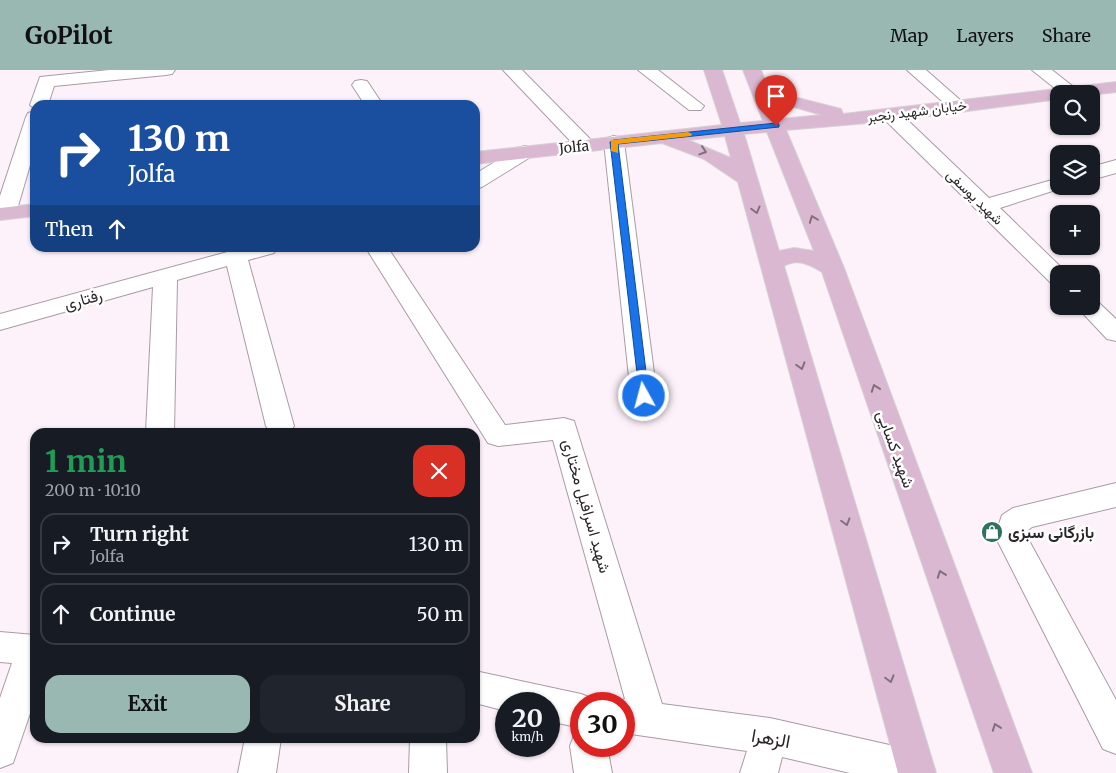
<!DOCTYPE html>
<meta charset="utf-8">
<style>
body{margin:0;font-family:Merriweather,Vazirmatn,serif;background:#20242c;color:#f1f3f6;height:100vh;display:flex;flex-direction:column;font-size:19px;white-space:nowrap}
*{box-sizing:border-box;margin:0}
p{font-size:16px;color:#9ea1a6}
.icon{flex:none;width:28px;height:28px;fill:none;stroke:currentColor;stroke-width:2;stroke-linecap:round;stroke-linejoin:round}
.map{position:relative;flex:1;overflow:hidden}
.panel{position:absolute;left:30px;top:358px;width:450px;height:315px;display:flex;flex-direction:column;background:#171b24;border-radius:15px;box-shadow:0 1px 4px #0004}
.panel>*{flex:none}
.guide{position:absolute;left:30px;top:30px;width:450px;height:152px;border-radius:15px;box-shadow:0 1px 4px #0004;background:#1a4fa0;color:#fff;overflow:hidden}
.tools{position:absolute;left:1050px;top:15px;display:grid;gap:10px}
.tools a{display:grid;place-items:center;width:50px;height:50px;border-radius:10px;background:#171b24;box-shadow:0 1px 4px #0004;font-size:25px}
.speed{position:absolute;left:495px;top:622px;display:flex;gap:10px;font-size:25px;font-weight:700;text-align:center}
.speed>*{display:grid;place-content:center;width:65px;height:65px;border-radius:50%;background:#171b24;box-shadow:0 1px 4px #0004;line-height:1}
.speed small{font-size:12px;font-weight:400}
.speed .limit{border:8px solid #d22;background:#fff;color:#111}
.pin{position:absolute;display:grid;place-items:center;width:42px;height:42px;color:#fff;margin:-51px -21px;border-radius:50% 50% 50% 0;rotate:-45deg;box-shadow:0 0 5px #0007}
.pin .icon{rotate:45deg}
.me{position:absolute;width:55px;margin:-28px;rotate:353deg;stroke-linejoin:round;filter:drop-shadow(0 0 4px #0008)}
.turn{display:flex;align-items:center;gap:18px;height:105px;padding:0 15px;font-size:22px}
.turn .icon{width:65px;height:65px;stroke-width:2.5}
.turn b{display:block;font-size:35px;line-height:42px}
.then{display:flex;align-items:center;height:48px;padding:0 15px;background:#0003;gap:10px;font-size:19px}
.round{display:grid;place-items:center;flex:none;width:52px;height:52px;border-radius:15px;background:#20242c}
.summary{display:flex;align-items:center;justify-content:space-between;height:85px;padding:0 15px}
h1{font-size:30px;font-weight:700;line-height:38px;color:#1e9e55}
.cta{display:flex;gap:10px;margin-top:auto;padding:10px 15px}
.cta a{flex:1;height:58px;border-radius:15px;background:#9ab8b2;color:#111;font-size:20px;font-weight:700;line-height:58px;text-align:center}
.cta a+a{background:#20242c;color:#f1f3f6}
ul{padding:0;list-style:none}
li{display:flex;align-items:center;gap:15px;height:62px;margin:0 10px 8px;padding:0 5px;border:2px solid #363941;border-radius:15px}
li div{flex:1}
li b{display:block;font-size:19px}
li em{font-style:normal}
header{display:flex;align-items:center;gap:30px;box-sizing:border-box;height:70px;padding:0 25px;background:#9ab8b2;color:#111}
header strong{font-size:24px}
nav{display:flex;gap:28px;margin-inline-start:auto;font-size:18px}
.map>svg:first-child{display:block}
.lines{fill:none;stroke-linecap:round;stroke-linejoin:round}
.minor-casing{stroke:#a99ba5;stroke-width:2}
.major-casing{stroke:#d5d4d4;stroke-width:2}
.minor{fill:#fff;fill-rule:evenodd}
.major{fill:#dab8d1;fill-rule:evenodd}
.oneway{stroke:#826f7d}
.route{fill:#1a73e8;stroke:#114b97}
.slow{fill:#f59e0b}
.labels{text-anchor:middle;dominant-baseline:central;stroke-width:5;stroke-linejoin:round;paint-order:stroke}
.far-street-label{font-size:14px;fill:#2b2629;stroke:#fff}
.street-label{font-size:16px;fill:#2b2629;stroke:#fff}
.poi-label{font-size:16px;font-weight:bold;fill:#2b2629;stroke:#fff;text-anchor:start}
.near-street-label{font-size:19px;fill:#2b2629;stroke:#fff}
</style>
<header>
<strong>GoPilot</strong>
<nav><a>Map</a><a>Layers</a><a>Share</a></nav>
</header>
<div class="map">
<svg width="1116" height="703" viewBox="0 0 1116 703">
<rect width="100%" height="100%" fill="#fef2fa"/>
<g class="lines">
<!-- minor casing -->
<g class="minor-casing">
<g id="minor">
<polygon points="109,0 175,0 172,4 166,5 54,16 48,35 35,35 35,39 30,35 40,7"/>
<polygon points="503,0 522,0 592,71 595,75 592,79 578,79"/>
<polygon points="638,0 658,0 704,36 701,40 689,40"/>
<polygon points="907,0 926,0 967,36 964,40 952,40"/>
<polygon points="1032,0 1052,0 1080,22 1062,24"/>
<polygon points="361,10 367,11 383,35 365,35 352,15 355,11"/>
<polygon points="891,39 898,41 989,128 1059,108 1059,116 1068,116 1000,138 1067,203 1059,204 1059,215 1051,213 884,49 882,45 884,41"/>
<polygon points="35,41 35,78 16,143 13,148 0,148 0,126 26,47 28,43"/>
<polygon points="614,66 621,68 624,72 657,326 653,333 644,336 635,333 631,326 604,72 607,68"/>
<polygon points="525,76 532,78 535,82 532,86 482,117 475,119 475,104 518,78"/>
<polygon points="1116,90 1116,103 1091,110 1091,97"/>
<polygon points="242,178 277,178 274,183 248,190 294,356 290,362 270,362 266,356 227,196 177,210 174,362 146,362 153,217 0,260 0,244"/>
<polygon points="366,178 388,178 505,355 564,348 574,351 662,634 770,648 916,681 929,687 935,700 934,703 850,703 782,687 778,703 740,703 747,681 624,663 624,634 611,634 625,629 553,370 498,376 488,373"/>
<polygon points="1091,229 1097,231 1116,249 1116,271 1107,269 1076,236 1091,236"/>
<polygon points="1116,413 1116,437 1032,457 1027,461 1026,465 1116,630 1116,684 1103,679 995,466 1002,445 1013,438"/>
<polygon points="0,562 35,565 35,629 13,693 0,698 0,628 12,593 0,592"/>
<polygon points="475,601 581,624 594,629 596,634 581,634 581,658 549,651 549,634 506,634 506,641 475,633"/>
<polygon points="581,661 581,676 607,676 612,703 574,703 570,676 575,663"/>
<polygon points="245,668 281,668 276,703 238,703"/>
<polygon points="410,668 446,668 447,703 409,703"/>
</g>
</g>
<!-- major casing -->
<g class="major-casing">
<g id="major">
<path d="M704,0H722L740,53L763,51L743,0H761L766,13L794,27L841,39L843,44L1116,12V22L1091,25L1059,24V29L891,51L786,60L844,198L1032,703H994L822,202C809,194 797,188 784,196L936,703H898L738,112L704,89L662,73L475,94V82L722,55ZM773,31L822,45L781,49ZM767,62L814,181L794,178L779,181L744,64ZM725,66L731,88L688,70Z"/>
<polygon points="35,134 35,146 0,150 0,138"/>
</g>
</g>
<!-- minor -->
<use href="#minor" class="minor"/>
<!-- major -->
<use href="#major" class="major"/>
</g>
<!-- one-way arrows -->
<defs><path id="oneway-chevron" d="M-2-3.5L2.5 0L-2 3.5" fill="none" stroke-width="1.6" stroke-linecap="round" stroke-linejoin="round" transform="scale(1.25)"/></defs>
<g class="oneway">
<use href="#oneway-chevron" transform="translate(703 81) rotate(18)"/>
<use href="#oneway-chevron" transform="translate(756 140) rotate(75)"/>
<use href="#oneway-chevron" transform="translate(813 149) rotate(-111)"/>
<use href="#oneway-chevron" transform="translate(801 296) rotate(74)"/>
<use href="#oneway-chevron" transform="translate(875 318) rotate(-110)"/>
<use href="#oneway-chevron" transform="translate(846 452) rotate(74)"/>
<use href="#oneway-chevron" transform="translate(941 504) rotate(-110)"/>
<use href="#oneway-chevron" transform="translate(890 609) rotate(74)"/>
<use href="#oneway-chevron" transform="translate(996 657) rotate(-110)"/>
</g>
<!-- route -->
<polygon class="route" points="776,53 779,54 779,57 618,74 649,326 644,330 640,329 610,72 614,70"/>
<!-- slow -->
<polygon class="slow" points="688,62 692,64 691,66 618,74 618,83 611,81 611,70"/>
<!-- icons -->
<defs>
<g id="shop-disc" transform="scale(1.125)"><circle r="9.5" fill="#30705f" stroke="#fff"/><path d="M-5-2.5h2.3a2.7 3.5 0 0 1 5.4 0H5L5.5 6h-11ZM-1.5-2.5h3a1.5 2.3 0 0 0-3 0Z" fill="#fff"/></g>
</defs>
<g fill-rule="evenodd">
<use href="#shop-disc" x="992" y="462"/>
</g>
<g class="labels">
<!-- far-street labels -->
<g class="far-street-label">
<text transform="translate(917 41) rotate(-7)">خیابان شهید رنجبر</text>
<text transform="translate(574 77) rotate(-6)">Jolfa</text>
<text transform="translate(975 127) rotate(44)">شهید یوسفی</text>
</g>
<!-- street labels -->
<g class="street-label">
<text transform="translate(83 229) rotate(-16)">رفتاری</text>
<text transform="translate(896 379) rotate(70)">شهید کسایی</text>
<text transform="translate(587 436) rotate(74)">شهید اسرافیل مختاری</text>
</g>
<!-- poi labels -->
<g class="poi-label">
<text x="1008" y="462">بازرگانی سبزی</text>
</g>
<!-- near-street labels -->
<g class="near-street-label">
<text transform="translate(771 668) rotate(10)">الزهرا</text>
</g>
</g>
</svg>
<div class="tools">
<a><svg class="icon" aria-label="search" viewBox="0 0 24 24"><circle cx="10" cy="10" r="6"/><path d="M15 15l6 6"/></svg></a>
<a><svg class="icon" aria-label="layers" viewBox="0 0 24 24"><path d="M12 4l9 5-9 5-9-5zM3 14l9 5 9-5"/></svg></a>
<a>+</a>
<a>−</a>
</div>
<div class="speed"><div>20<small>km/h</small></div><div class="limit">30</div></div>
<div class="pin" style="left:776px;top:56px;background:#d93025"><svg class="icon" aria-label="arrive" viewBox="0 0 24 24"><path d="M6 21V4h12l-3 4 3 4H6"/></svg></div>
<svg class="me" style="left:644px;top:326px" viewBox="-20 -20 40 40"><circle r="17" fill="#1a73e8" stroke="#fff" stroke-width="3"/><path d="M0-11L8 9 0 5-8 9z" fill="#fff"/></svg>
<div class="guide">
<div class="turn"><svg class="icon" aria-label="right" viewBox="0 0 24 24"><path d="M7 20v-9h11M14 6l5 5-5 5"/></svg><div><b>130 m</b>Jolfa</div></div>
<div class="then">Then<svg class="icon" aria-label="ahead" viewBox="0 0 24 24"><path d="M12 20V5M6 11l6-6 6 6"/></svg></div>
</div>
<section class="panel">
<div class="summary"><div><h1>1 min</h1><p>200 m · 10:10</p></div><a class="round" style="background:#d93025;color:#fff"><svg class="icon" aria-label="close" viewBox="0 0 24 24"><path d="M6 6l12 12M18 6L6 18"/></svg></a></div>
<ul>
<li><svg class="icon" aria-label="right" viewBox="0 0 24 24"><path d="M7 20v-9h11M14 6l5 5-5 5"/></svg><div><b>Turn right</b><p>Jolfa</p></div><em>130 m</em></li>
<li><svg class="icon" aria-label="ahead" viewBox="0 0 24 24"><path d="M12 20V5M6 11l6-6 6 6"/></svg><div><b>Continue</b></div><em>50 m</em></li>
</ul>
<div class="cta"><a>Exit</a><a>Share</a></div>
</section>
</div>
